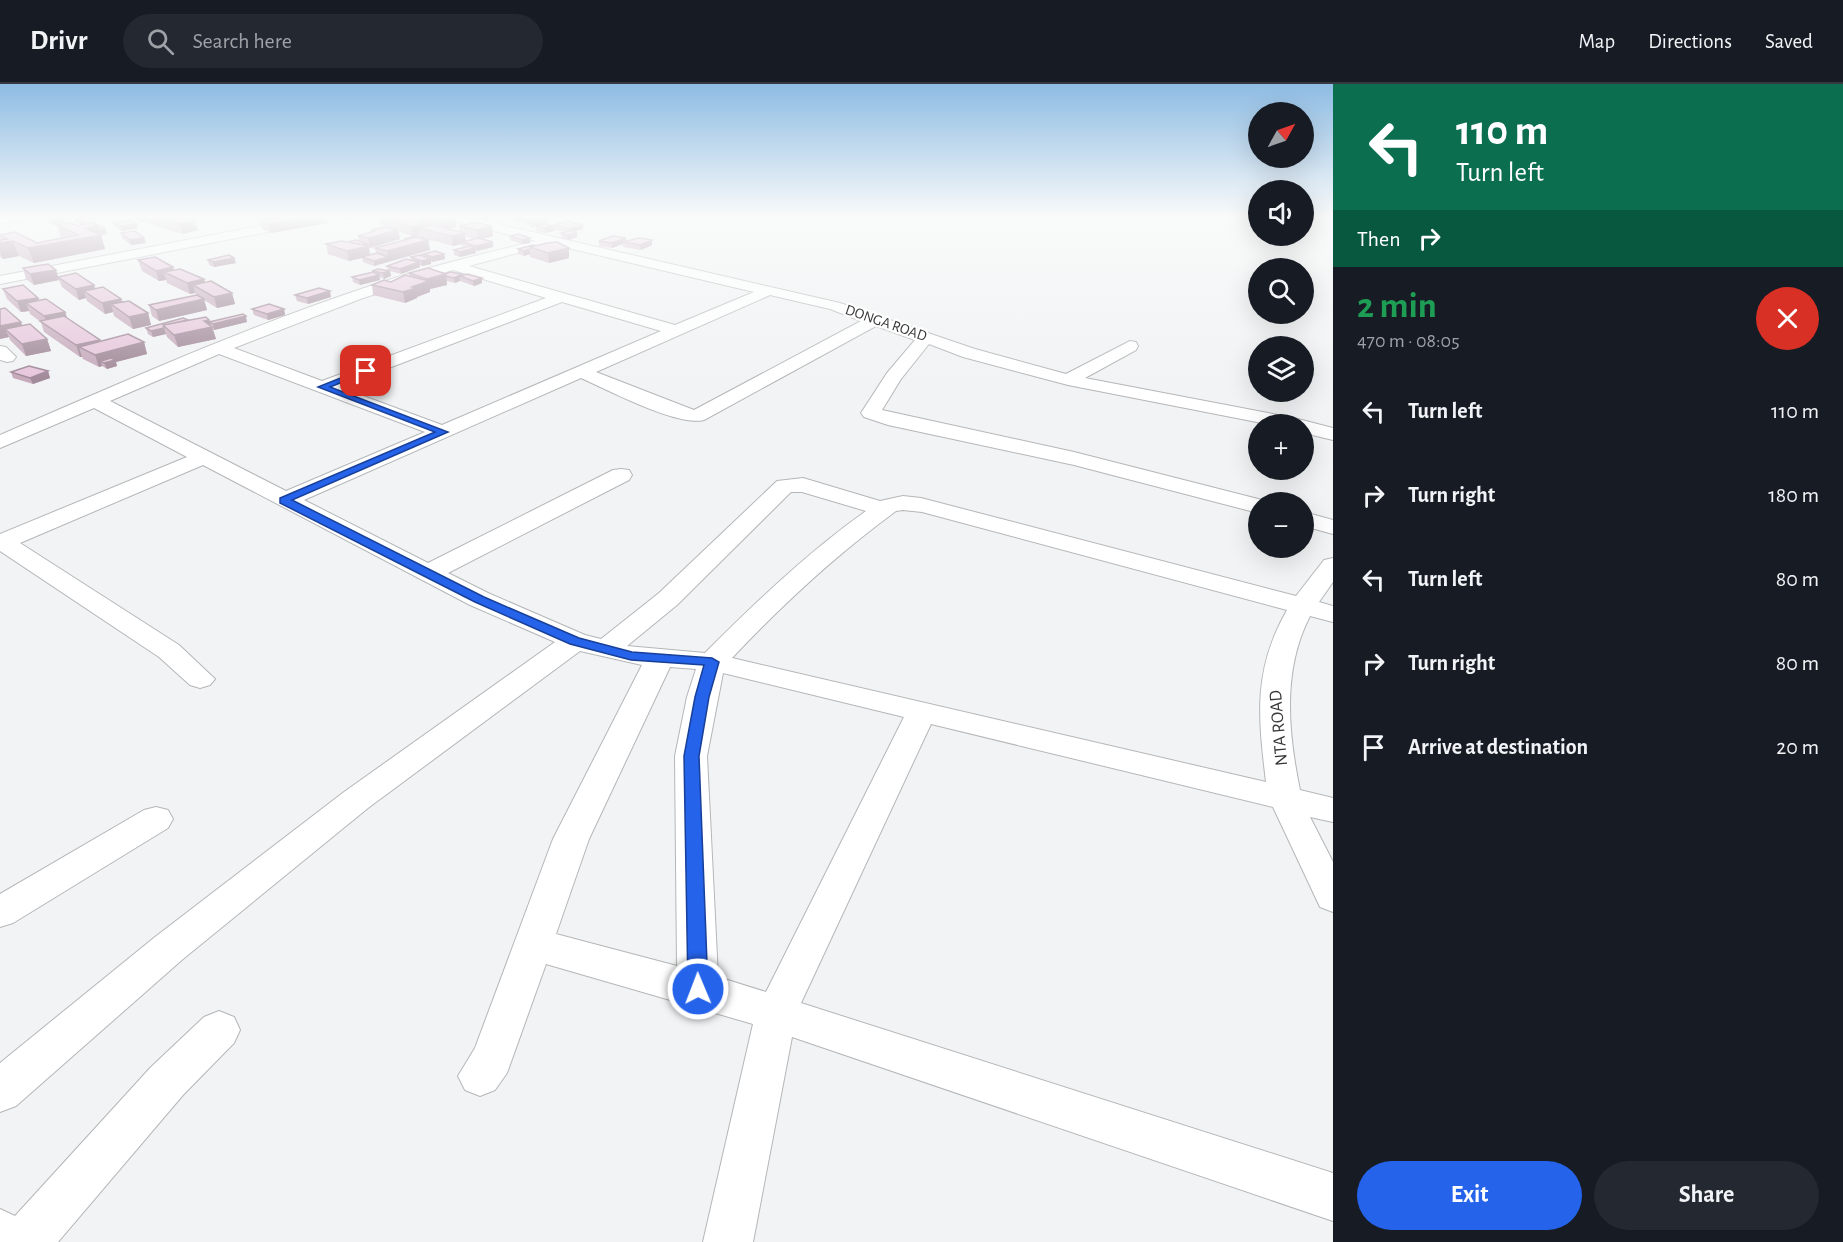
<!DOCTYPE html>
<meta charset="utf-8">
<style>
body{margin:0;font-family:"Alegreya Sans",sans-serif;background:#242831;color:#f1f3f6;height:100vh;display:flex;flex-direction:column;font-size:22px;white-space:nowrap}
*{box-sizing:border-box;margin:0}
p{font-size:20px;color:#9ea1a6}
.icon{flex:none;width:33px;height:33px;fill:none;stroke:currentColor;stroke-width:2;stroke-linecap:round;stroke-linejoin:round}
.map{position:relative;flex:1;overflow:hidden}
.side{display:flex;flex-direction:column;background:#171b24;width:510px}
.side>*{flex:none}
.banner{background:#0b6e4f;color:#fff;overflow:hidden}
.needle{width:39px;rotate:50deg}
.tools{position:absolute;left:1248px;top:18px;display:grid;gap:12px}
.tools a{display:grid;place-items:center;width:66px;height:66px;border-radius:50%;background:#171b24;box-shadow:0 6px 24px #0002;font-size:30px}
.pin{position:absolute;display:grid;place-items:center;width:51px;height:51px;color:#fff;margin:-26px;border-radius:12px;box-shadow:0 3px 9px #0006}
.me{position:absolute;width:66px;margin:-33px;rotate:359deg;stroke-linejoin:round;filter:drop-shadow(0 0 4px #0008)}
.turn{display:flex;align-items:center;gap:21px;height:126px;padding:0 24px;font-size:27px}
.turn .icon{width:78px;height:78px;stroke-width:2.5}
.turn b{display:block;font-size:42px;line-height:51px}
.then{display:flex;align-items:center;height:57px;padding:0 24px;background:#0003;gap:12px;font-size:22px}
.round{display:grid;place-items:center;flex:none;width:63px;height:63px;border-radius:32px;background:#242831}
.overview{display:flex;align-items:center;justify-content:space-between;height:102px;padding:0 24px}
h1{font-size:36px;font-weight:700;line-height:45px;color:#1e9e55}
.button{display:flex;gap:12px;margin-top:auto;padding:12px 24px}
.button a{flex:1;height:69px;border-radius:36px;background:#2563eb;color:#fff;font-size:24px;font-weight:700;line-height:69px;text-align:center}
.button a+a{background:#242831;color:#f1f3f6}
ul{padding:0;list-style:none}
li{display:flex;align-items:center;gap:18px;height:84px;padding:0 24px}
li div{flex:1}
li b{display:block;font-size:22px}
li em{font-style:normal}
header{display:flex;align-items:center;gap:36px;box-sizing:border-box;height:84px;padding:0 30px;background:#171b24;border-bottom:2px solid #363941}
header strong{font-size:28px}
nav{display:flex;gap:33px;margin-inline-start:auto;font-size:21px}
.search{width:420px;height:54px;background:#242831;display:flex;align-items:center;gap:15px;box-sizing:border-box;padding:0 21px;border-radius:33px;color:#9ea1a6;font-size:22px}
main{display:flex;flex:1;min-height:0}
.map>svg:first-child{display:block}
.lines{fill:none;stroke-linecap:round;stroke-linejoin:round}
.minor-casing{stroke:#b5b6b8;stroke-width:2}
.minor{fill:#fff;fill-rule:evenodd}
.wall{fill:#c7abbd;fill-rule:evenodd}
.shaded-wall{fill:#a28b9a}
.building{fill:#e7c7dc;stroke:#a28b9a;stroke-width:1.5}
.route{fill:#2563eb;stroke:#184099;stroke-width:1.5}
.labels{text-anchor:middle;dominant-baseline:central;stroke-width:4.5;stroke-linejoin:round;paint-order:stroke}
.far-street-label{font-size:15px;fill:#383839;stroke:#fff}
.street-label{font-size:18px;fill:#383839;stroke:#fff}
</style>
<header>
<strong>Drivr</strong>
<div class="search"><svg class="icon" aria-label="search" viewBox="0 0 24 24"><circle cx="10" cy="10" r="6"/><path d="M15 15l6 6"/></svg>Search here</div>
<nav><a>Map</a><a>Directions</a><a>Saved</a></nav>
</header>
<main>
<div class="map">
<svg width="1333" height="1158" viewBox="0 0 1333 1158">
<rect width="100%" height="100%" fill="#f1f3f4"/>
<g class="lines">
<!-- minor casing -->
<g class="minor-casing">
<g id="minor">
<polygon points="0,132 31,132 25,136 0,140"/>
<polygon points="311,132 336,132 330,136 0,200 0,192"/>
<path d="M441,132H463L840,219L975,265L1066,290L1130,257L1136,258L1138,262L1136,266L1085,294L1294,334L1333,344V356L1304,349V340H1267L1068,301L963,273L929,260L901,295L882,326L1074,368L1266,417L1258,418V429L1074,381L888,341L864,333L861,329L887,289L915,256L876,242L704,336C678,343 608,306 581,294L304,416L428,479L613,386L621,385L629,386L632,391L629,396L448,489L488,509L585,551L601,555L659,509L777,397L803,394L880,417L903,412L921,414L1296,512L1324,476L1333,474V498L1319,518L1333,522V538L1310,532C1282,586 1288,648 1300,706L1333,714V738L1310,733L1333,778V828L1320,823L1273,723L931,640L801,919L1333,1089V1137L792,953L753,1158H703L753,940L546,880L507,989L495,1006L480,1012L465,1006L458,992L475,964L553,755L642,581L580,567L368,724L183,875L16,1022L0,1028V979L155,853L344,708L555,558L470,521L203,381L20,459L179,561L215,595L210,601L200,604L190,601L159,573L0,467V450L187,373L94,324L0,364V351C123,298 246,243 373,201C427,183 482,170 536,157L443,135ZM551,160L754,208L675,241L469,182ZM453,186L546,214L322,297L234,264L363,214ZM770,211L830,225L861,237L694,326L596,288ZM562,218L661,247L442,341L339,303ZM219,270L425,348L286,407L110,317ZM791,408H802L866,427C807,469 756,518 705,569L627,562L677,521ZM903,426L922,428L1287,526C1253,586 1258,632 1266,698L732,574C783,520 836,471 896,427ZM670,583L696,585L687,613L675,672L677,882L556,850L589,755ZM723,589L904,633L766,908L718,893L707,672Z"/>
<polygon points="0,262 6,263 16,273 13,277 7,278 0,276"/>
<polygon points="1304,428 1333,436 1333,450 1304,442"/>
<polygon points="156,723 168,726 173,735 168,744 13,839 0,843 0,810 144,726"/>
<polygon points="219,927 234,933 240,946 234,959 183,1011 58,1158 0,1158 0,1125 15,1132 151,983 204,933"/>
</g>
</g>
<!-- minor -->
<use href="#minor" class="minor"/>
</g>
<!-- wall -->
<g class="wall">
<polygon points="40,132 62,132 65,139 53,141"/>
<polygon points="132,132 179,132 198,146 183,150 133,135"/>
<polygon points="337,132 356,132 356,134 347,136"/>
<path d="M418,132H450L456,143L448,145L460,148L459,142L474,138L493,152L482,155L493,158V163L476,167V169L460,173L454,171V166L464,163H463L462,160L453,162L424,154L430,166L374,182L363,178L362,174L349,177L328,170L326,160L359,157L358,152L372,148V146L390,144V143L379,140V135L396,133L419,137ZM398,147L412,152L420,151V153L404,155V156L375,164L376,170L370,171L369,164L400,155ZM465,152L474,155L466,157Z"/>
<polygon points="467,132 489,132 489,135 482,136"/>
<polygon points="510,132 540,132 548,134 548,139 532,143 522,138 522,137 518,138 510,135"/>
<polygon points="75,134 97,140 98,143 107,150 101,151 105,165 34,179 19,172 3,175 0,173 0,156 1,156 0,151 37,159 61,154 57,141 81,141 76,139"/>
<polygon points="260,136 328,139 271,149 262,145"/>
<polygon points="114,139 138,144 122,147 115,143"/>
<polygon points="554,141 583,141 583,145 574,148 577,149 577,153 568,156 561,154 561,149 565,148 554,146"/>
<polygon points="536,142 554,142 554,147 545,149 536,147"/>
<polygon points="121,149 146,159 131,161 122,154"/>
<polygon points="510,152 530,159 522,160 510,156"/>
<polygon points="652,156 652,161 641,166 623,163 623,160 612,164 599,162 599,157 626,157"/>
<polygon points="533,161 569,164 569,174 549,179 530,173 530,170 524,172 518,170 518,165"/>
<polygon points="423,170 444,170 445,175 431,178 431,180 422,182 419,181 420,183 401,190 390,187 391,192 384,195 380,193 380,196 360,201 353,198 352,193 372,188 372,187 388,187 387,182 411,177 411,173 423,172"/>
<polygon points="234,174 236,179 214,183 209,181 208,176"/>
<polygon points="138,176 204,195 205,199 232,209 235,220 217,224 204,216 207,226 159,237 152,232 149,221 196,211 195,209 190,210 167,199 166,196 159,197 142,187"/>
<polygon points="23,184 58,193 95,204 148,229 151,241 133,245 114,232 113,228 105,230 87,217 86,214 79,216 62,203 59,196 34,201 26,195"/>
<polygon points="409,189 445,190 482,194 482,199 474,202 460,197 455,199 447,197 447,201 430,205 430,208 417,213 417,214 405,219 373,211 372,201 391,198 409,193"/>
<polygon points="3,205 39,216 65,228 67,234 100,257 144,258 147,270 116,278 117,282 107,285 102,282 99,283 83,275 82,273 80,273 44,248 41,238 30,230 29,227 21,228 7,215"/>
<polygon points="295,211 331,213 308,220 297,217"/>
<polygon points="0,225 22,241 47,255 51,267 26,272 10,256 9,253 0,255"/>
<polygon points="252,225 284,225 285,231 268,236 254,231"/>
<polygon points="188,236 209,236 209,237 247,238 214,246 213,245 216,255 178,263 167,253 166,250 153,253 148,250 146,244"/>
<polygon points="48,287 50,294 33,300 13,294 11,288"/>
</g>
<!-- shaded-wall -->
<g class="shaded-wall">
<polygon points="50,132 62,132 65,139 53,141"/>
<polygon points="316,132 327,132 328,139 271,149 269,140"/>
<polygon points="346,132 356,132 356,134 347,136"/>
<polygon points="481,132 489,132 489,135 482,136"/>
<polygon points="522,132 529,132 521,134 522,137 518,138 518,133"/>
<polygon points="455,133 456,143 442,146 441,137"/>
<polygon points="548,134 548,139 532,143 531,138"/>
<polygon points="195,137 198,146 183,150 180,140"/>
<polygon points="97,140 99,146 105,145 107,150 101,151 105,165 34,179 28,164 88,153 85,144"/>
<polygon points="137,140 138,144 122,147 120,142"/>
<polygon points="425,140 425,146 419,144 420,151 412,152 411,143"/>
<polygon points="583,141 583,145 570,149 569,145"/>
<polygon points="492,142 493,152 478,156 477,146"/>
<polygon points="554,142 554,147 545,149 545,144"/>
<polygon points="398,146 400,155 370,164 368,154"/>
<polygon points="465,149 466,159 462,158 462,160 453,162 452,152"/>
<polygon points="577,149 577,153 568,156 567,151"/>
<polygon points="144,154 146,159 131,161 130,156"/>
<polygon points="424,154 424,157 428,156 430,166 374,182 374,177 388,174 387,167"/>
<polygon points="530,154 530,159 522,160 522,156"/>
<polygon points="626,154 626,158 623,158 623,160 612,164 612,159"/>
<polygon points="652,156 652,161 641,166 640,161"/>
<polygon points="13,157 19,172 3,175 0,167 0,159"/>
<polygon points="493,158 493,163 477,167 476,162"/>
<polygon points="367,160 368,163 369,162 370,172 362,173 362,174 349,177 347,167 352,163"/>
<polygon points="475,164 476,169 460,173 459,168"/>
<polygon points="569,164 569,174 549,179 548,169"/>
<polygon points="530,165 530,170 524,172 523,167"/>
<polygon points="444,170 445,175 432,178 432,173"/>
<polygon points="234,174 236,179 214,183 213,178"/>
<polygon points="431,175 431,180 422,182 421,177"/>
<polygon points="419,178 420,183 401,190 400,185"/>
<polygon points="173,183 176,194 164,188 166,196 159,197 156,187"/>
<polygon points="56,186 59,196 34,201 30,190"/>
<polygon points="390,187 391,192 384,195 383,189"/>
<polygon points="446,190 447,201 430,205 430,208 417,213 417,214 405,219 403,208 412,203 427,198 427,195"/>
<polygon points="462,190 462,193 460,192 460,197 455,199 454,194"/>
<polygon points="379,191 380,196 360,201 359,196"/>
<polygon points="482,194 482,199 474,202 473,197"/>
<polygon points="204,195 207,206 193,201 195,209 190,210 187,199"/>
<polygon points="94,201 98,212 84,207 86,214 79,216 76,205"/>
<polygon points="330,207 331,213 308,220 307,214"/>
<polygon points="232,209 235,220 217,224 214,213"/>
<polygon points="38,214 42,224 26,219 29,227 21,228 17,217"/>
<polygon points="121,215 125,226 111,220 113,228 105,230 102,219"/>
<polygon points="204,215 207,226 159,237 156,226"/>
<polygon points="284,225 285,231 268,236 267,230"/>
<polygon points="65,228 69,239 47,241 44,232"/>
<polygon points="148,229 151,241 133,245 129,233"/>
<polygon points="246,232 247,238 214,246 213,240"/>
<polygon points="209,236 211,244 212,243 216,255 178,263 174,251 204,237"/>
<polygon points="21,238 25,250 5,245 9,253 0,255 0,242"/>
<polygon points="164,244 166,250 153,253 151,247"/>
<polygon points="47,255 51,267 26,272 22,260"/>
<polygon points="100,256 104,268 79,263 82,273 80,273 76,261"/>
<polygon points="144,258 147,270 116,278 117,282 107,285 104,279 101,277 102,282 99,283 95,271"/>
<polygon points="48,287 50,294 33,300 30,294"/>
</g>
<!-- building -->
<g class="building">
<polygon points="88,132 97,140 92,139 86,141 75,134"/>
<polygon points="151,132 179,132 195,137 180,140"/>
<polygon points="282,132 316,132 269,140 260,136"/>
<polygon points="393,132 396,133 389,135 389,138 379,135"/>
<polygon points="402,132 409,132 425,140 411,143 389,135"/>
<polygon points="422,132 450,132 455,133 441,137"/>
<polygon points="528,132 540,132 548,134 531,138 521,134"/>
<polygon points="130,136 137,140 120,142 114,139"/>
<polygon points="567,137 583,141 569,145 554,141"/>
<polygon points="474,138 492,142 477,146 459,142"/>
<polygon points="71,139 78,142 92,139 98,142 85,144 101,151 28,164 13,157 0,159 0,156 7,155 0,151 15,148 37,159 78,151 57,141"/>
<polygon points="545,140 554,142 545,144 536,142"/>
<polygon points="432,141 465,149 452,152 419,144"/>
<polygon points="100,142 105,145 99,146 98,143"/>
<polygon points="384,143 398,146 368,154 358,152 375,147 372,146"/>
<polygon points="135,147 144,154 130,156 121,149"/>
<polygon points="570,147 577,149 567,151 561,149"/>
<polygon points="518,150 530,154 522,156 510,152"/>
<polygon points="415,152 424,154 421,154 416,153 407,155 404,155"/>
<polygon points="613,152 626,154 612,159 599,157"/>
<polygon points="416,153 428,156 387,167 375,164"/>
<polygon points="478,154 493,158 476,162 462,158"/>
<polygon points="639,154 652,156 640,161 623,158"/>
<polygon points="356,156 367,160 362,161 347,158"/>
<polygon points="342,157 369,162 347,167 326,160"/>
<polygon points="557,158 569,164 548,169 530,163 547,159"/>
<polygon points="533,161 535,161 530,163 530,165 523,167 518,165"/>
<polygon points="470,162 475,164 459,168 454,166"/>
<polygon points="435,167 444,170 432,173 423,170"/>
<polygon points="377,169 388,173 374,177 362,173"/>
<polygon points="229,171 234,174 213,178 208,176"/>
<polygon points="420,171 431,175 421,177 411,173"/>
<polygon points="155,173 173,183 156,187 138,176"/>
<polygon points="406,175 419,178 400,185 387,182"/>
<polygon points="48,180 56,186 30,190 23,184"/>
<polygon points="428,184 446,190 427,195 409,189"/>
<polygon points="180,185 204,195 187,199 164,188"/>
<polygon points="378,185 390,187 383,189 372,187"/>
<polygon points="373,188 379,191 359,196 352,193"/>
<polygon points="450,188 462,190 454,194 446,192 445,190"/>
<polygon points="76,189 94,201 76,205 58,193"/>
<polygon points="467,190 482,194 473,197 460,192"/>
<polygon points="405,191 429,197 412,203 416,204 403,208 372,201 384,196 391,198"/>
<polygon points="211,197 232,209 214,213 193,201"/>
<polygon points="23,201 38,214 17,217 3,205"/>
<polygon points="103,203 121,215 102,219 84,207"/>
<polygon points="319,204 330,207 307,214 295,211"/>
<polygon points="197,211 204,215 156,226 149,221"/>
<polygon points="46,215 65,228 44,232 26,219"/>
<polygon points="129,217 148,229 129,233 111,220"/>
<polygon points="269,220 284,225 267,230 252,225"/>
<polygon points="5,224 21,238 0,242 0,225"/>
<polygon points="243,230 246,232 213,240 209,238"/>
<polygon points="64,232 100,256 76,261 40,237"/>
<polygon points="206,233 209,236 204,237 212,243 174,251 163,241"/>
<polygon points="183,234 188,236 163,241 164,244 151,247 146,244"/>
<polygon points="30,240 47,255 22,260 5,245"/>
<polygon points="128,250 144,258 95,271 79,263"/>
<polygon points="111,274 115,276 104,279 101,277"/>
<polygon points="29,282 48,287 30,294 11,288"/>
</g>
<!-- sky -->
<linearGradient id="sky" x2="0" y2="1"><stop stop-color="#8ebce3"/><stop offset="0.45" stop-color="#f9fafa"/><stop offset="1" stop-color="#f9fafa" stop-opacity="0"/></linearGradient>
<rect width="1333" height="294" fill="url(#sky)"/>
<!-- route -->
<polygon class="route" points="363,285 370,287 330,303 448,348 292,416 484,513 579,554 632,568 712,574 719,578 709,613 699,672 708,905 705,911 698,913 691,911 688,905 684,672 695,613 704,581 631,576 570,560 475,518 280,419 280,414 435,348 318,303"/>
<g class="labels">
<!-- far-street labels -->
<g class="far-street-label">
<text transform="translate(886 239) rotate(19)">DONGA ROAD</text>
</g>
<!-- street labels -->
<g class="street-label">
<text transform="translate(1279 644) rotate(-95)">NTA ROAD</text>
</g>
</g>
</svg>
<div class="tools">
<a><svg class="needle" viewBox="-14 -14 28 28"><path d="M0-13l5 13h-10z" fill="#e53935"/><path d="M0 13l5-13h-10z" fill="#9ea1a6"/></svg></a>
<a><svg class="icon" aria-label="sound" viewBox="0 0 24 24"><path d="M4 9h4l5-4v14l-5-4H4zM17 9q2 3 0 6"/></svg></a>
<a><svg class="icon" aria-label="search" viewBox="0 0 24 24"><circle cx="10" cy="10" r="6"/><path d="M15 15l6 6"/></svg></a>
<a><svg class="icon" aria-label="layers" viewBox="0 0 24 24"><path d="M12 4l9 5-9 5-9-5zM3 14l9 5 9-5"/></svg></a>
<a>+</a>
<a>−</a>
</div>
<div class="pin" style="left:366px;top:287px;background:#d93025"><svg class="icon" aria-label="arrive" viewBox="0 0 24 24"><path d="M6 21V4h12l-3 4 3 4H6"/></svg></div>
<svg class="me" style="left:698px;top:905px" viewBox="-20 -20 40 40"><circle r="17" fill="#2563eb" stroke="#fff" stroke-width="3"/><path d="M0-11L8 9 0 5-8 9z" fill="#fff"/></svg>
</div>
<section class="side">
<div class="banner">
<div class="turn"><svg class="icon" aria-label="left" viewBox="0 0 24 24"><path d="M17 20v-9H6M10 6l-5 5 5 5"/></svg><div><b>110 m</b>Turn left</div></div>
<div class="then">Then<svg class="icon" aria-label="right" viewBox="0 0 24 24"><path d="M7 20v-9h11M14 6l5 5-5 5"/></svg></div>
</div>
<div class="overview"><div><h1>2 min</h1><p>470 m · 08:05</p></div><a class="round" style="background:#d93025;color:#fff"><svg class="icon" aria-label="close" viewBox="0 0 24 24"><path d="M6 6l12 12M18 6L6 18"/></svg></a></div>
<ul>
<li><svg class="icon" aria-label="left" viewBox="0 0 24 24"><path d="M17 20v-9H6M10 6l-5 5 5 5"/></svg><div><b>Turn left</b></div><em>110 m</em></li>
<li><svg class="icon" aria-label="right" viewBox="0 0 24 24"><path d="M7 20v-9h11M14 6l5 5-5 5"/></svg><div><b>Turn right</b></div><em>180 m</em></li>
<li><svg class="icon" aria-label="left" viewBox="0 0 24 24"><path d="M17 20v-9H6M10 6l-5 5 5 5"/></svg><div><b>Turn left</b></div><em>80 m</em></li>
<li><svg class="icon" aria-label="right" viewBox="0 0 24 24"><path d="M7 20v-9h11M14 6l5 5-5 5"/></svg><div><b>Turn right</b></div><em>80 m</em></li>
<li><svg class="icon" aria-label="arrive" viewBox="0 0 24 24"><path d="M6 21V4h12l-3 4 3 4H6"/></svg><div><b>Arrive at destination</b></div><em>20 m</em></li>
</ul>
<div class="button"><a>Exit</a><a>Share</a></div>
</section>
</main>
